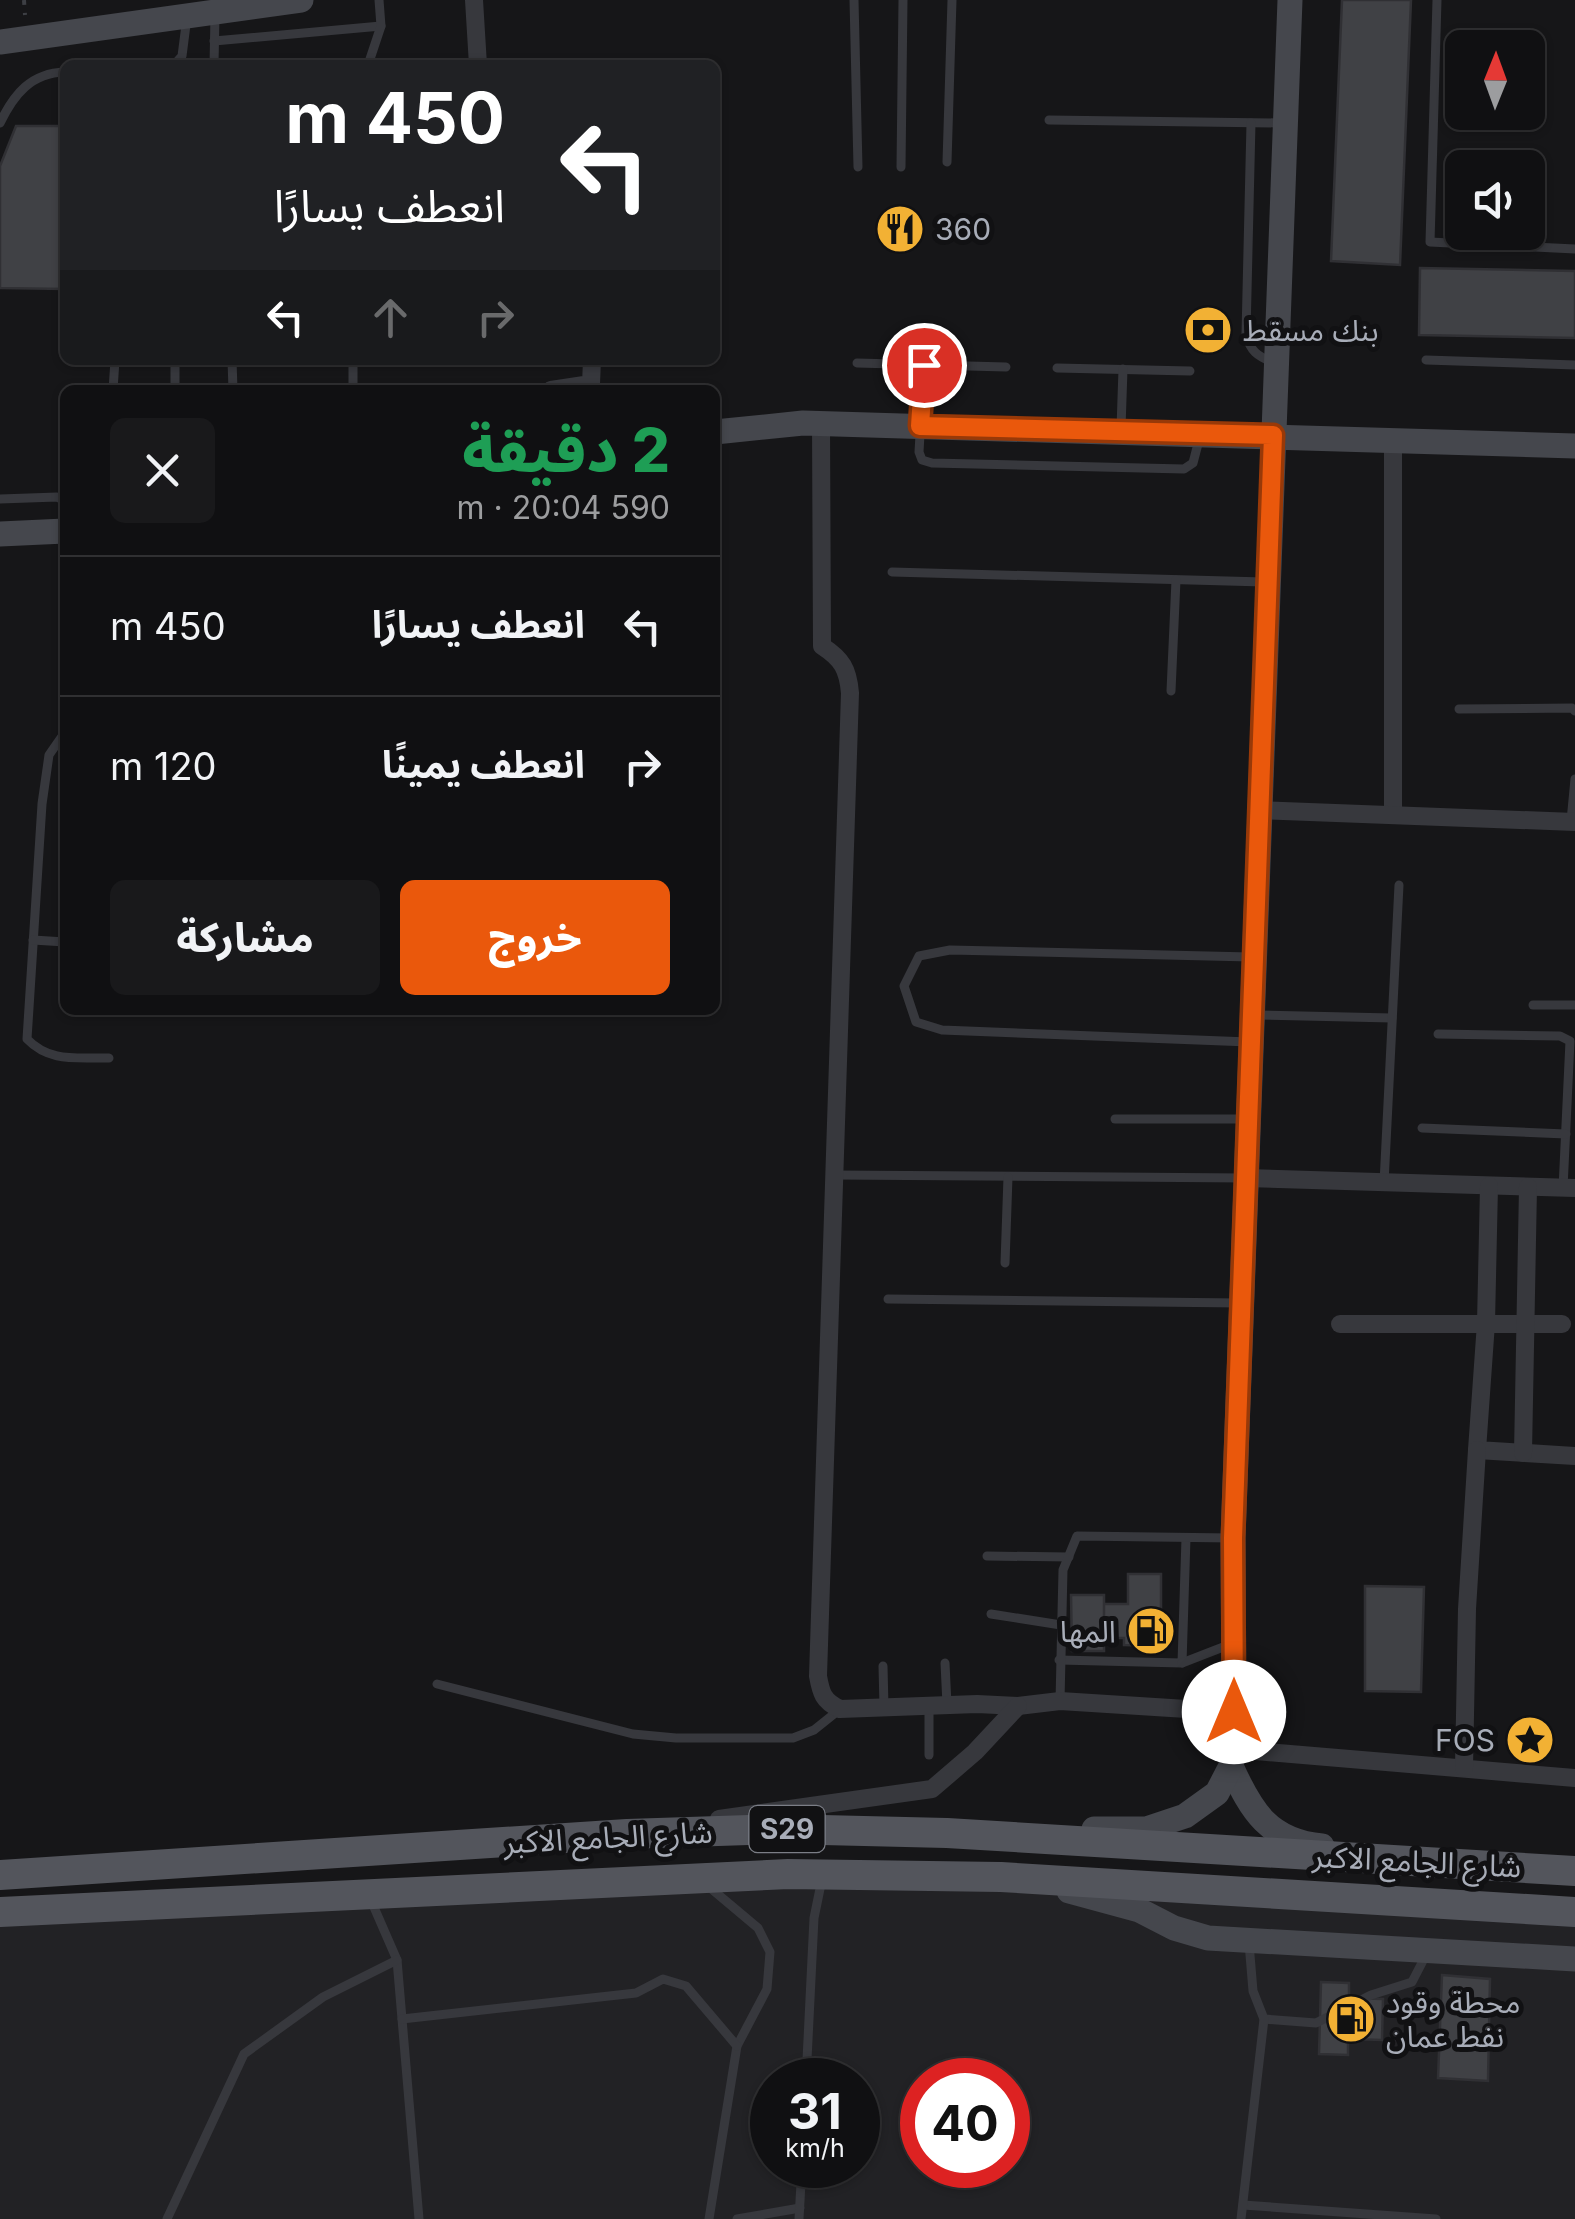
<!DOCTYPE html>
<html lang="ar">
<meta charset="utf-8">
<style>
body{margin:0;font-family:Inter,"Noto Sans Arabic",sans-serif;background:#19191b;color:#f1f3f6;direction:rtl;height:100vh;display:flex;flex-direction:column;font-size:38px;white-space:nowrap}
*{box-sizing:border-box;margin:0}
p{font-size:32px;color:#9c9d9f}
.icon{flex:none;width:55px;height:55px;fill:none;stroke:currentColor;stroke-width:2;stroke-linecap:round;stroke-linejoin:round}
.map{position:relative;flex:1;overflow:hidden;direction:ltr}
.details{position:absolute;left:60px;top:385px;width:660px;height:630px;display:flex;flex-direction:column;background:#101012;border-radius:15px;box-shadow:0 2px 8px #0004,0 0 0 2px #303032;direction:rtl}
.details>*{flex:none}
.guide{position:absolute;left:60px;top:60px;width:660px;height:305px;border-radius:15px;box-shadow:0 2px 8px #0004,0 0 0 2px #303032;direction:rtl;background:#202124;color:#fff;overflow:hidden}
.needle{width:65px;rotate:1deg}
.controls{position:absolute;left:1445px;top:30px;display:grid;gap:20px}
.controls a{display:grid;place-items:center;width:100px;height:100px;border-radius:15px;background:#101012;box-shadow:0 2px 8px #0004,0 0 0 2px #303032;font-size:50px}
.speed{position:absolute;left:750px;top:2058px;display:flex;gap:20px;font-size:50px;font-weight:700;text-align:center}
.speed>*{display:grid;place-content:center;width:130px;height:130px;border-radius:50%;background:#101012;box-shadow:0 2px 8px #0004,0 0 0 2px #303032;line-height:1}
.speed small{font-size:25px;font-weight:400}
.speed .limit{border:15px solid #d22;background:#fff;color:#111}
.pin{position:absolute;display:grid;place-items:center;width:85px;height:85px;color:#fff;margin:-42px;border:5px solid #fff;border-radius:50%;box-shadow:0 2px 10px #0007}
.me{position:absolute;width:110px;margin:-55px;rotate:0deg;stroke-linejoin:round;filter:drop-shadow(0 0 8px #0008)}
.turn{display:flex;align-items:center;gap:35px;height:210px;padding:0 50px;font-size:45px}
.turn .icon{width:130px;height:130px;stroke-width:2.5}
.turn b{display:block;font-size:70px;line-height:85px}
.lanes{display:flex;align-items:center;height:95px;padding:0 50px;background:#0003;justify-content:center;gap:50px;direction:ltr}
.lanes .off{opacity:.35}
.round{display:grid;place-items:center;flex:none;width:105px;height:105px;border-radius:15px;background:#19191b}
.head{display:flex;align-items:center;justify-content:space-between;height:170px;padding:0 50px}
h1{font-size:60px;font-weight:800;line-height:75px;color:#1e9e55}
.action{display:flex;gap:20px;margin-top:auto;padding:20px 50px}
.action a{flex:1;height:115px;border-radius:15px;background:#ea580c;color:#fff;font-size:40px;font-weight:800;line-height:115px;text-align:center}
.action a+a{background:#19191b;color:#f1f3f6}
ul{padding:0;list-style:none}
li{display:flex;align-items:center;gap:30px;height:140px;padding:0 50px;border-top:2px solid #303032}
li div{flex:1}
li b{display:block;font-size:38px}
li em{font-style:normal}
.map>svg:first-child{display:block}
.built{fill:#222225;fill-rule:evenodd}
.building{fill:#404145;stroke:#303034;stroke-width:2.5}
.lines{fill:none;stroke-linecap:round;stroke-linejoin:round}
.path{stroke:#3d3f44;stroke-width:4;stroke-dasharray:5 8;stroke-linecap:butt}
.lane{stroke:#37383d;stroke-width:9}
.street{stroke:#37383d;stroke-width:18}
.secondary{stroke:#45474d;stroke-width:25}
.primary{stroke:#53555c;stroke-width:30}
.route-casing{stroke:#983908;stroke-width:25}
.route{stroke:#ea580c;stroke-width:18}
.labels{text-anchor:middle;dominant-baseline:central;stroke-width:10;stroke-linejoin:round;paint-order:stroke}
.shield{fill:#111113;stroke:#7b7e86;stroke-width:2.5}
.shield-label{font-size:28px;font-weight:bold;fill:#a8adb8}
.poi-label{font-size:30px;fill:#a8adb8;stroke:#111113;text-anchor:start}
.street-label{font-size:30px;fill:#a8adb8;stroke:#111113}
</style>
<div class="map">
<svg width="1575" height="2219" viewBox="0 0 1575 2219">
<rect width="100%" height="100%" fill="#161618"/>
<!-- built -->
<path class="built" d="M1001,1877L1575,1912V2219H0V1911ZM772,2080H858V2165H772ZM922,2080H1008V2165H922Z"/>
<!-- building -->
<g class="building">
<polygon points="1342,0 1411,0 1400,265 1331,261"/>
<polygon points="16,126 65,126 65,289 0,288 0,166"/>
<polygon points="1420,268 1575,271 1575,338 1419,335"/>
<polygon points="1128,1574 1161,1574 1161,1646 1124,1645 1124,1638 1091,1638 1091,1604 1128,1604"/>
<polygon points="1365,1586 1424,1587 1421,1692 1365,1691"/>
<polygon points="1071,1595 1104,1595 1104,1651 1072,1651"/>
<polygon points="1442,1975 1490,1979 1488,2081 1438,2078"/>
<polygon points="1321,1982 1349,1983 1349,1998 1383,1999 1382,2040 1348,2039 1348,2055 1319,2054"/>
</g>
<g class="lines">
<!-- path -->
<polyline class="path" points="24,0 25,15"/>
<!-- lane -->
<g class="lane">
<polyline points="854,0 858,167"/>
<polyline points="1437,0 1430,242 1575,249"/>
<polyline points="214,41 381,26"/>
<polyline points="174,65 182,56 187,17"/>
<polyline points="214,65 215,15"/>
<polyline points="368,65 381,26 379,0"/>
<polyline points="1049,120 1281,123"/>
<path d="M0,123C14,94 31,73 65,72"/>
<path d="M1251,123L1246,334C1250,351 1257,356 1274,363"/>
<polyline points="947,162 952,0"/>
<polyline points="901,167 903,0"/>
<polyline points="175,360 175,390"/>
<polyline points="232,360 233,390"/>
<polyline points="353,360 353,390"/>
<polyline points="1426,360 1575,365"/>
<polyline points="857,363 1006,367"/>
<polyline points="924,365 919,452 922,460 932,463 1184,469 1193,463 1200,436"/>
<polyline points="1057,368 1190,371"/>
<polyline points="113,390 115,360"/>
<polyline points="1121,428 1123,369"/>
<polyline points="0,499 57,497 65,501"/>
<polyline points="892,572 1264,582"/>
<polyline points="1171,691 1176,580"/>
<polyline points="1459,709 1572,708 1575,711"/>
<path d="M65,732L49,755L42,804L27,1039C50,1063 77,1057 109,1058"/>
<polyline points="1571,821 1575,779"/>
<polyline points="33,940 65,942"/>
<polyline points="1533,1005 1575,1005"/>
<polyline points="1255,1015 1392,1018"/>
<polyline points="1438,1034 1560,1036 1570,1041 1563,1188"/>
<polyline points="1249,1042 942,1030 916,1022 904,986 919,956 950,950 1251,957"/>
<polyline points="1115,1119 1248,1119"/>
<polyline points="1422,1128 1566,1134"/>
<polyline points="834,1175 1246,1178"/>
<polyline points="1384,1183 1399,885"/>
<polyline points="1005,1263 1008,1177"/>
<polyline points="888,1299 1240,1303"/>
<polyline points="987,1556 1069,1557"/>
<polyline points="991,1614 1061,1625"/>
<polyline points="1059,1660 1182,1663 1186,1538"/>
<polyline points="945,1663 947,1705"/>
<polyline points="1182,1663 1231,1644"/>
<polyline points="883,1666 884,1707"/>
<polyline points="437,1684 633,1734 676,1738 793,1738 814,1730 839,1710"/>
<polyline points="1060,1701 1063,1570 1077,1536 1232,1538"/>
<polyline points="929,1706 929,1755"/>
<polyline points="708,1886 758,1928 770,1952 767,1989 737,2046 709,2219"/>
<polyline points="370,1898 397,1960 419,2219"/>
<polyline points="402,2019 636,1993 663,1979 686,1986 737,2046"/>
<polyline points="1264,2019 1316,2023 1371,1995 1412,1982 1426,1955"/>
<polyline points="806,2080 814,1918 822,1879"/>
<polyline points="1243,2205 1436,2219"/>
<polyline points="167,2219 244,2054 323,1997 397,1960"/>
<polyline points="737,2219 800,2208"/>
<polyline points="799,2219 802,2165"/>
<polyline points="1241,2219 1264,2019 1253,1991 1249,1943"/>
</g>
<!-- street -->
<g class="street">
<polyline points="474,0 478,65"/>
<polyline points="551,390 591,384 592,360"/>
<path d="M821,424L822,646C842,659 848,669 850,693L818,1676C821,1693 823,1701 840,1709L977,1704L1018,1706L1060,1701L1234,1712"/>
<polyline points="1393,440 1393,815"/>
<polyline points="1259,810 1575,822"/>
<polyline points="1246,1178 1575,1188"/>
<polyline points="1489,1186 1486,1323 1477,1450 1575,1456"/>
<polyline points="1340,1324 1562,1324"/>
<polyline points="1523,1453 1528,1187"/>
<polyline points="1232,1749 1575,1778"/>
<polyline points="1464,1768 1467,1609 1477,1450"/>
<polyline points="719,1819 932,1789 975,1752 1018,1706"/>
</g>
<!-- secondary -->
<g class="secondary">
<polyline points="0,42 301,0"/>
<polyline points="715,432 803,423 1575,446"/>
<polyline points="0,534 65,531"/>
<path d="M1231,1766C1251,1811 1269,1841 1322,1846"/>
<polyline points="1094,1829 1146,1829 1185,1816 1217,1793 1231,1766 1234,1712 1233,1538 1290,0"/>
<polyline points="1069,1891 1139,1910 1174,1928 1208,1938 1575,1959"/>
</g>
<!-- primary -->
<g class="primary">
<polyline points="0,1875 627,1834 781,1829 947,1833 1575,1871"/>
<polyline points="0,1912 788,1874 1001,1877 1575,1912"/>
</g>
</g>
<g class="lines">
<!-- route casing -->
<g class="route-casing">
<polyline id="route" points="924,365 920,426 1273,435 1233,1538 1234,1712"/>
</g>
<!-- route -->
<use href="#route" class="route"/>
</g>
<!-- icons -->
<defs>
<g id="restaurant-disc" transform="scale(2.5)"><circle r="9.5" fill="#f2b134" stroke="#111113"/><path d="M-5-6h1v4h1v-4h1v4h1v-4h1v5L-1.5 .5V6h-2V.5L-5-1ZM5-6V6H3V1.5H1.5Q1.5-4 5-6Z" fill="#111"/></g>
<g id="bank-disc" transform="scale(2.5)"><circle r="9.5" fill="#f2b134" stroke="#111113"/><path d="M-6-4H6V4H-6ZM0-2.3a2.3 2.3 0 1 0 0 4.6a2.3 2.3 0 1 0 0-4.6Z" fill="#111"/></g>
<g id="fuel-disc" transform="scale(2.5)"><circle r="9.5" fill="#f2b134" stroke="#111113"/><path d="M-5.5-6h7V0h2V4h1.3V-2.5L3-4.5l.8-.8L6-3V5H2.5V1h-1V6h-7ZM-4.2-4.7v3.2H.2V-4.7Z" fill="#111"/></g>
<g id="sight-disc" transform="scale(2.5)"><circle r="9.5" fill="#f2b134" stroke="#111113"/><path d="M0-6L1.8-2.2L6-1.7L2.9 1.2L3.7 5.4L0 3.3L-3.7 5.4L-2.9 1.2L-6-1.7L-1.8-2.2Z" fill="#111"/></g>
</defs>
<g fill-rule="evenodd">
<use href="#restaurant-disc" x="900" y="229"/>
<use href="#bank-disc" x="1208" y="330"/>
<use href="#fuel-disc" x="1151" y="1631"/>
<use href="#sight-disc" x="1530" y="1740"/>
<use href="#fuel-disc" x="1351" y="2019"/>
</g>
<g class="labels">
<!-- shield labels -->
<rect class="shield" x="749.5" y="1806" width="75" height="46" rx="8"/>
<g class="shield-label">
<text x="787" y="1829">S29</text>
</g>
<!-- poi labels -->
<g class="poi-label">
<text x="935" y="229">360</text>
<text x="1243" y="330">بنك مسقط</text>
<text x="1116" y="1631" text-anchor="end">المه‍ا</text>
<text x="1495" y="1740" text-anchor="end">FOS</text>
<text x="1386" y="2002">محطة وقود<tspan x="1386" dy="34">نفط عمان</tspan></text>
</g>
<!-- street labels -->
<g class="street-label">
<text transform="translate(608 1837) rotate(-3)">شارع الجامع الاكبر</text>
<text transform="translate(1417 1861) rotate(3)">شارع الجامع الاكبر</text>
</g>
</g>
</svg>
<div class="controls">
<a><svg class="needle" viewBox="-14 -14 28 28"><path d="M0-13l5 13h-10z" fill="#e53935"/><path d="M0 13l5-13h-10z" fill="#9c9d9f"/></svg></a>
<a><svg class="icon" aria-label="sound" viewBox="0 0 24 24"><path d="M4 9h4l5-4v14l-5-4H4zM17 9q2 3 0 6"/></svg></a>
</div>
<div class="speed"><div>31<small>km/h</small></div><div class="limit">40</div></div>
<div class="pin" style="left:924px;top:365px;background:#d93025"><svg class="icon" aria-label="arrive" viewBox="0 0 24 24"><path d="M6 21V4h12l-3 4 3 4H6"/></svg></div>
<svg class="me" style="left:1234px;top:1712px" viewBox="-20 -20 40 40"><circle r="19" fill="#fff"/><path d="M0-13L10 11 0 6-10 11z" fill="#ea580c"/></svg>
<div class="guide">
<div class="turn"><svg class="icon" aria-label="left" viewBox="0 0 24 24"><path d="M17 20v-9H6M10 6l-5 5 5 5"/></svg><div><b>450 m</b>انعطف يسارًا</div></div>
<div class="lanes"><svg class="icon" aria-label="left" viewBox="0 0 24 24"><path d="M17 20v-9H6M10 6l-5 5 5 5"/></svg><svg class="icon off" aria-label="ahead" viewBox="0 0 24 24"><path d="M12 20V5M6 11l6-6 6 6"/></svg><svg class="icon off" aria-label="right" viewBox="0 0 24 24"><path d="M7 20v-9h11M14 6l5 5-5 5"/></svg></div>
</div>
<section class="details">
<div class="head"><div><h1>2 دقيقة</h1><p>590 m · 20:04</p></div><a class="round"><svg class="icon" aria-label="close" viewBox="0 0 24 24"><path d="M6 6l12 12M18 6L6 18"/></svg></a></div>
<ul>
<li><svg class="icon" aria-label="left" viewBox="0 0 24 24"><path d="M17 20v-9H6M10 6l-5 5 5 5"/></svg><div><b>انعطف يسارًا</b></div><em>450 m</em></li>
<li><svg class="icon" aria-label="right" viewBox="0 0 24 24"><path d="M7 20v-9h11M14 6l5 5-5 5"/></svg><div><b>انعطف يمينًا</b></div><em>120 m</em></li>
</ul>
<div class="action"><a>خروج</a><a>مشاركة</a></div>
</section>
</div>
